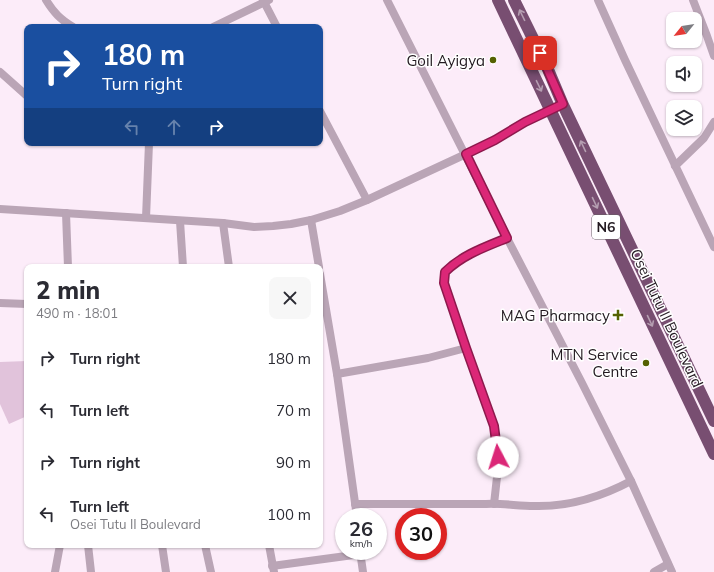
<!DOCTYPE html>
<meta charset="utf-8">
<style>
body{margin:0;font-family:Mulish,sans-serif;background:#f7f7f7;color:#2b2b33;height:100vh;display:flex;flex-direction:column;font-size:15px;white-space:nowrap}
*{box-sizing:border-box;margin:0}
p{font-size:13px;color:#7c7c81}
.icon{flex:none;width:22px;height:22px;fill:none;stroke:currentColor;stroke-width:2;stroke-linecap:round;stroke-linejoin:round}
.map{position:relative;flex:1;overflow:hidden}
.panel{position:absolute;left:24px;top:264px;width:299px;height:284px;display:flex;flex-direction:column;background:#fff;border-radius:8px;box-shadow:0 1px 3px #0004}
.panel>*{flex:none}
.hud{position:absolute;left:24px;top:24px;width:299px;height:122px;border-radius:8px;box-shadow:0 1px 3px #0004;background:#1a4fa0;color:#fff;overflow:hidden}
.needle{width:26px;rotate:240deg}
.controls{position:absolute;left:666px;top:12px;display:grid;gap:8px}
.controls a{display:grid;place-items:center;width:36px;height:36px;border-radius:8px;background:#fff;box-shadow:0 1px 3px #0004;font-size:20px}
.speed{position:absolute;left:335px;top:508px;display:flex;gap:8px;font-size:20px;font-weight:700;text-align:center}
.speed>*{display:grid;place-content:center;width:52px;height:52px;border-radius:50%;background:#fff;box-shadow:0 1px 3px #0004;line-height:1}
.speed small{font-size:10px;font-weight:400}
.speed .limit{border:6px solid #d22;background:#fff;color:#111}
.pin{position:absolute;display:grid;place-items:center;width:34px;height:34px;color:#fff;margin:-17px;border-radius:8px;box-shadow:0 2px 6px #0006}
.me{position:absolute;width:44px;margin:-22px;rotate:355deg;stroke-linejoin:round;filter:drop-shadow(0 0 3px #0008)}
.turn{display:flex;align-items:center;gap:14px;height:84px;padding:0 12px;font-size:18px}
.turn .icon{width:52px;height:52px;stroke-width:2.5}
.turn b{display:block;font-size:28px;line-height:34px}
.lanes{display:flex;align-items:center;height:38px;padding:0 12px;background:#0003;justify-content:center;gap:20px;direction:ltr}
.lanes .off{opacity:.35}
.round{display:grid;place-items:center;flex:none;width:42px;height:42px;border-radius:8px;background:#f7f7f7}
.head{display:flex;align-items:center;justify-content:space-between;height:68px;padding:0 12px}
h1{font-size:24px;font-weight:800;line-height:30px}
ul{padding:0;list-style:none}
li{display:flex;align-items:center;gap:12px;height:52px;padding:0 12px}
li div{flex:1}
li b{display:block;font-size:15px}
li em{font-style:normal}
.map>svg:first-child{display:block}
.green{fill:#e1c3db}
.lines{fill:none;stroke-linecap:round;stroke-linejoin:round}
.minor{stroke:#baa5b6;stroke-width:8}
.highway{stroke:#784e71;stroke-width:12}
.oneway{stroke:#b59eb1}
.route-casing{stroke:#8e194d;stroke-width:10}
.route{stroke:#db2777;stroke-width:7}
.poi-dot{fill:#546101;stroke:#fff;stroke-width:1.5}
.labels{text-anchor:middle;dominant-baseline:central;stroke-width:3;stroke-linejoin:round;paint-order:stroke}
.shield{fill:#fff;stroke:#645e63;stroke-width:1}
.shield-label{font-size:14px;font-weight:bold;fill:#221920}
.poi-label{font-size:15px;fill:#221920;stroke:#fff;text-anchor:end}
.street-label{font-size:15px;fill:#221920;stroke:#fff}
</style>
<div class="map">
<svg width="714" height="572" viewBox="0 0 714 572">
<rect width="100%" height="100%" fill="#fcecf9"/>
<!-- green -->
<polygon class="green" points="27,361 27,416 9,424 0,404 0,362"/>
<g class="lines">
<!-- minor -->
<g class="minor">
<path d="M46,0C54,13 60,19 73,27"/>
<polyline points="263,0 277,27"/>
<polyline points="387,0 507,238 582,383 631,481 672,572"/>
<polyline points="598,0 625,60 714,247"/>
<polyline points="693,0 707,36 714,56"/>
<polyline points="213,27 269,0"/>
<polyline points="0,72 27,96"/>
<polyline points="320,111 367,200"/>
<polyline points="675,166 704,138 714,122"/>
<polyline points="0,209 223,223 254,227 273,226 291,224 311,220 340,211 367,200 466,154 495,140 525,122 555,108"/>
<polyline points="66,213 68,267"/>
<polyline points="146,218 149,143"/>
<polyline points="311,220 319,267"/>
<polyline points="180,221 183,267"/>
<polyline points="223,223 229,267"/>
<polyline points="320,274 337,374 357,517"/>
<polyline points="0,303 27,304"/>
<polyline points="337,374 428,358 466,348"/>
<path d="M355,504C399,504 442,504 486,504C502,503 518,506 534,506C569,507 601,497 631,481"/>
<path d="M494,504L498,468L497,447L494,426L466,348L444,283L445,272C462,255 485,247 507,238"/>
<polyline points="88,545 91,572"/>
<polyline points="162,545 166,572"/>
<polyline points="205,545 211,572"/>
<polyline points="269,545 274,572"/>
<polyline points="360,551 363,572"/>
<polyline points="272,566 361,554"/>
<polyline points="55,572 60,545"/>
<polyline points="654,572 668,564"/>
</g>
<!-- highway -->
<g class="highway">
<polyline points="498,0 714,454"/>
<polyline points="514,0 547,67 563,105 714,421"/>
</g>
</g>
<!-- one-way arrows -->
<defs><path id="oneway-shaft" d="M-6 0H5M1.5-3L5.5 0L1.5 3" fill="none" stroke-width="1.6" stroke-linecap="round" stroke-linejoin="round"/></defs>
<g class="oneway">
<use href="#oneway-shaft" transform="translate(522 15) rotate(-116)"/>
<use href="#oneway-shaft" transform="translate(539 86) rotate(64)"/>
<use href="#oneway-shaft" transform="translate(583 146) rotate(-115)"/>
<use href="#oneway-shaft" transform="translate(595 203) rotate(65)"/>
<use href="#oneway-shaft" transform="translate(650 321) rotate(65)"/>
</g>
<g class="lines">
<!-- route casing -->
<g class="route-casing">
<path id="route" d="M498,457L494,426L466,348L444,283L445,272C462,255 485,247 507,238L466,154L495,140L525,122L563,104L540,53"/>
</g>
<!-- route -->
<use href="#route" class="route"/>
</g>
<!-- markers -->
<g class="poi-dot">
<circle cx="493" cy="60" r="4"/>
<path d="M616 309h4v4h4v4h-4v4h-4v-4h-4v-4h4z"/>
<circle cx="646" cy="363" r="4"/>
</g>
<g class="labels">
<!-- shield labels -->
<rect class="shield" x="592" y="215" width="28" height="24" rx="3"/>
<g class="shield-label">
<text x="606" y="227">N6</text>
</g>
<!-- poi labels -->
<g class="poi-label">
<text x="485" y="60">Goil Ayigya</text>
<text x="610" y="315">MAG Pharmacy</text>
<text x="638" y="354">MTN Service<tspan x="638" dy="17">Centre</tspan></text>
</g>
<!-- street labels -->
<g class="street-label">
<text transform="translate(667 318) rotate(65)">Osei Tutu II Boulevard</text>
</g>
</g>
</svg>
<div class="controls">
<a><svg class="needle" viewBox="-14 -14 28 28"><path d="M0-13l5 13h-10z" fill="#e53935"/><path d="M0 13l5-13h-10z" fill="#7c7c81"/></svg></a>
<a><svg class="icon" aria-label="sound" viewBox="0 0 24 24"><path d="M4 9h4l5-4v14l-5-4H4zM17 9q2 3 0 6"/></svg></a>
<a><svg class="icon" aria-label="layers" viewBox="0 0 24 24"><path d="M12 4l9 5-9 5-9-5zM3 14l9 5 9-5"/></svg></a>
</div>
<div class="speed"><div>26<small>km/h</small></div><div class="limit">30</div></div>
<div class="pin" style="left:540px;top:53px;background:#d93025"><svg class="icon" aria-label="arrive" viewBox="0 0 24 24"><path d="M6 21V4h12l-3 4 3 4H6"/></svg></div>
<svg class="me" style="left:498px;top:457px" viewBox="-20 -20 40 40"><circle r="19" fill="#fff"/><path d="M0-13L10 11 0 6-10 11z" fill="#db2777"/></svg>
<div class="hud">
<div class="turn"><svg class="icon" aria-label="right" viewBox="0 0 24 24"><path d="M7 20v-9h11M14 6l5 5-5 5"/></svg><div><b>180 m</b>Turn right</div></div>
<div class="lanes"><svg class="icon off" aria-label="left" viewBox="0 0 24 24"><path d="M17 20v-9H6M10 6l-5 5 5 5"/></svg><svg class="icon off" aria-label="ahead" viewBox="0 0 24 24"><path d="M12 20V5M6 11l6-6 6 6"/></svg><svg class="icon" aria-label="right" viewBox="0 0 24 24"><path d="M7 20v-9h11M14 6l5 5-5 5"/></svg></div>
</div>
<section class="panel">
<div class="head"><div><h1>2 min</h1><p>490 m · 18:01</p></div><a class="round"><svg class="icon" aria-label="close" viewBox="0 0 24 24"><path d="M6 6l12 12M18 6L6 18"/></svg></a></div>
<ul>
<li><svg class="icon" aria-label="right" viewBox="0 0 24 24"><path d="M7 20v-9h11M14 6l5 5-5 5"/></svg><div><b>Turn right</b></div><em>180 m</em></li>
<li><svg class="icon" aria-label="left" viewBox="0 0 24 24"><path d="M17 20v-9H6M10 6l-5 5 5 5"/></svg><div><b>Turn left</b></div><em>70 m</em></li>
<li><svg class="icon" aria-label="right" viewBox="0 0 24 24"><path d="M7 20v-9h11M14 6l5 5-5 5"/></svg><div><b>Turn right</b></div><em>90 m</em></li>
<li><svg class="icon" aria-label="left" viewBox="0 0 24 24"><path d="M17 20v-9H6M10 6l-5 5 5 5"/></svg><div><b>Turn left</b><p>Osei Tutu II Boulevard</p></div><em>100 m</em></li>
</ul>
</section>
</div>
